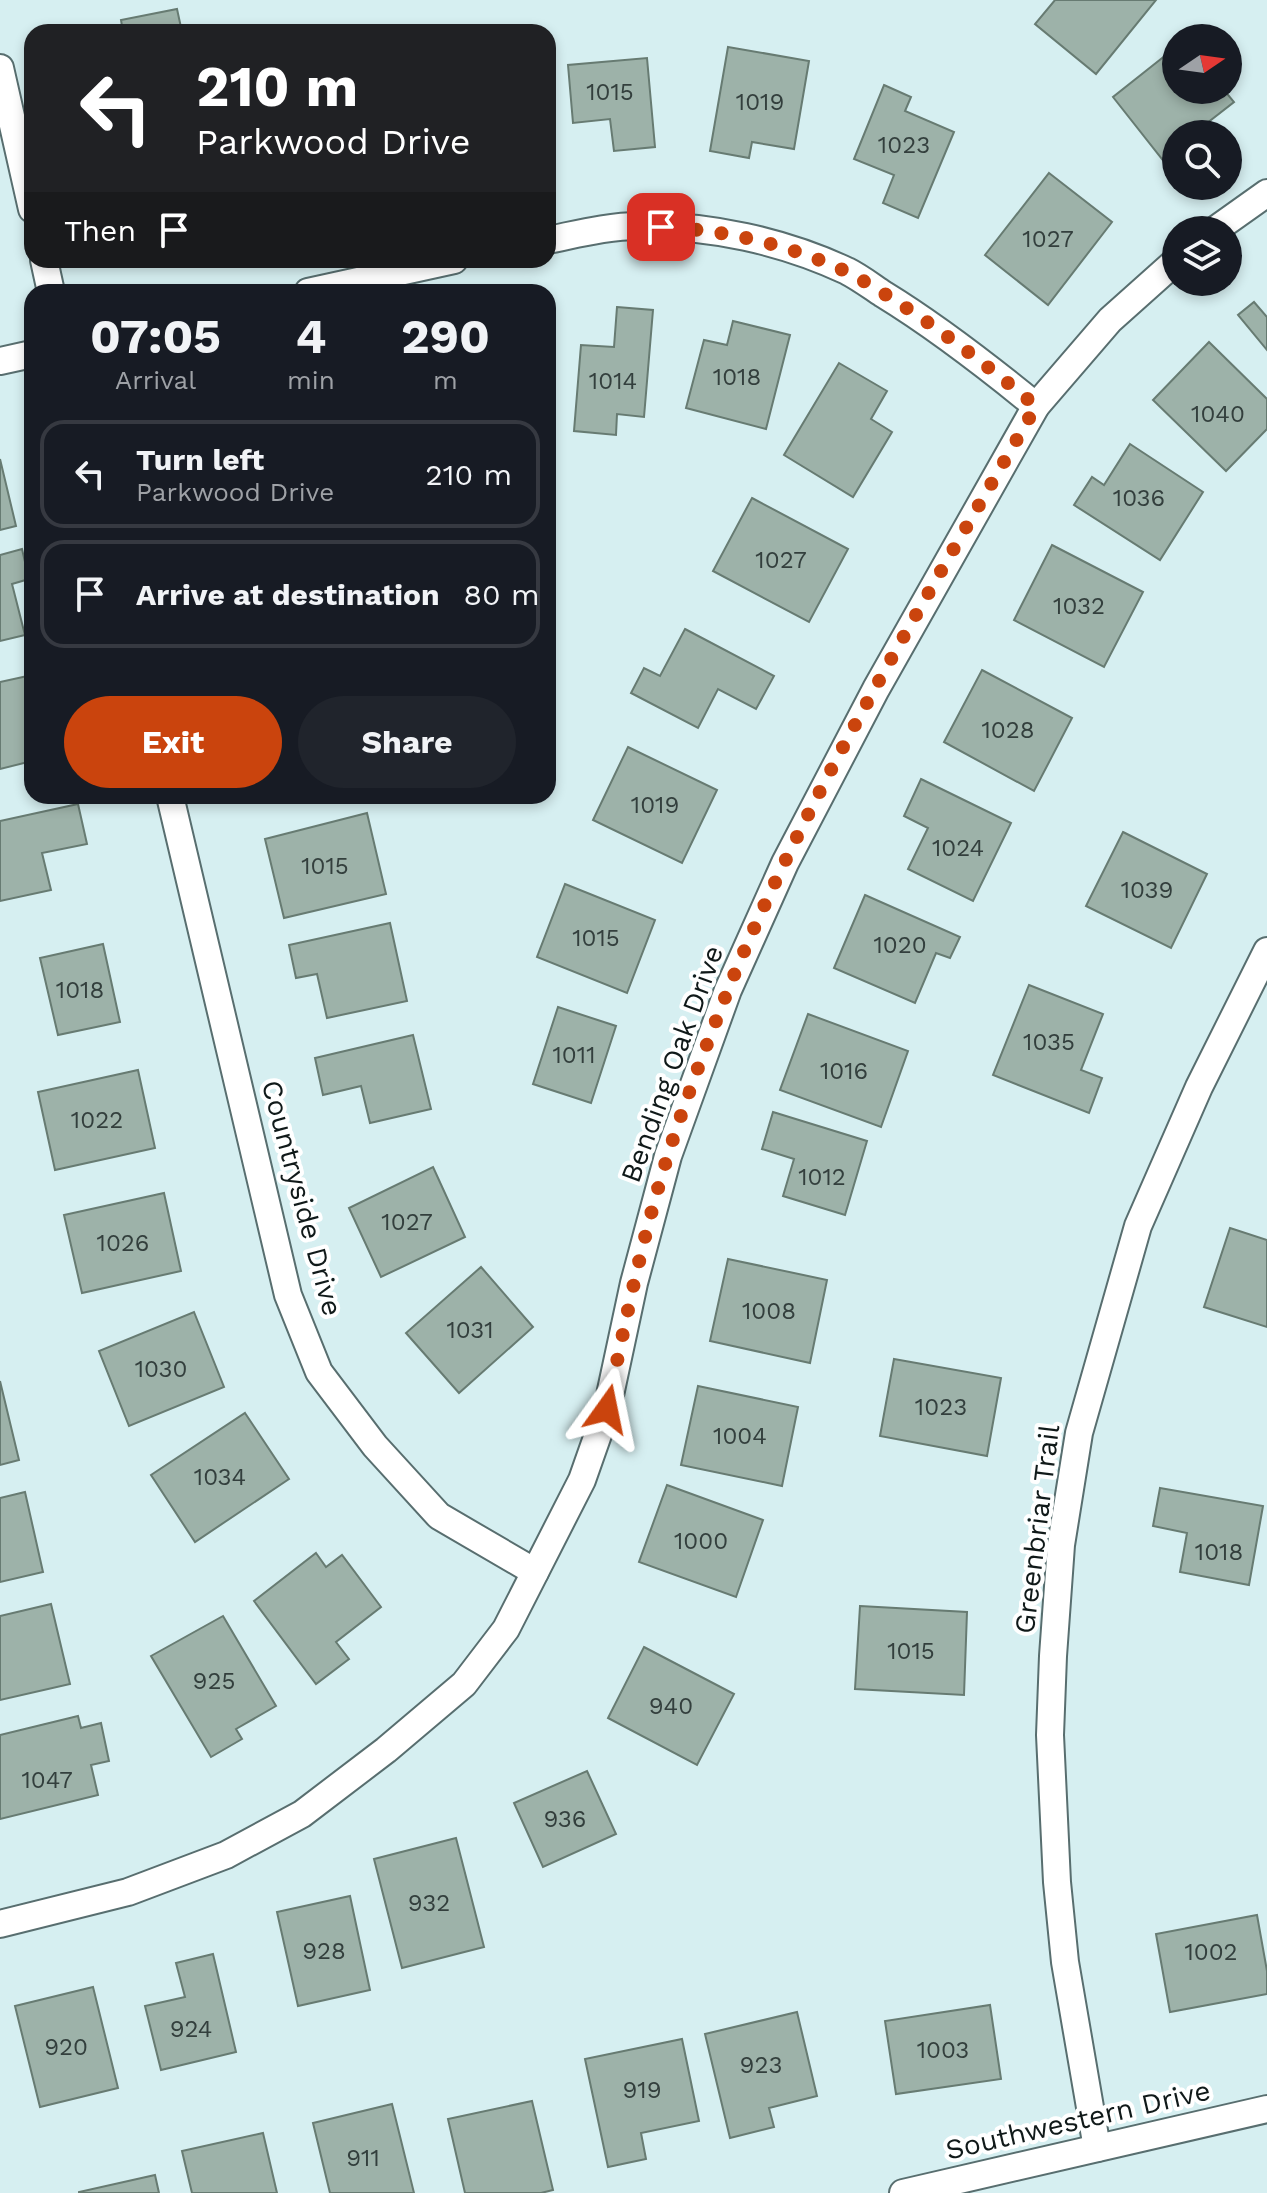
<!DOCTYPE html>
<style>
body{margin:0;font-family:"Work Sans",sans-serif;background:#20242c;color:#f1f3f6;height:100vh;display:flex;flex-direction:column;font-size:30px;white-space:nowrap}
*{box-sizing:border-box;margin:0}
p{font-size:26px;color:#9ea1a6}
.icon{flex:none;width:44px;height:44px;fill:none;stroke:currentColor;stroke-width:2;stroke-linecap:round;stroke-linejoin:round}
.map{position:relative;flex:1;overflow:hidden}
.drawer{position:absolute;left:24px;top:284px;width:532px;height:520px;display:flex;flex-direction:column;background:#171b24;border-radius:24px;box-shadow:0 4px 12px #0003}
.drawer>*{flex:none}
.top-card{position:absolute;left:24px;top:24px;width:532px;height:244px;border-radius:24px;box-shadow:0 4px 12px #0003;background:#202124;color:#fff;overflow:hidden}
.needle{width:52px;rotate:77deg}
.controls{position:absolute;left:1162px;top:24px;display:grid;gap:16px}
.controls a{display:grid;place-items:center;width:80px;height:80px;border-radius:50%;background:#171b24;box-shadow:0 4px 12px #0003;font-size:40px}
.pin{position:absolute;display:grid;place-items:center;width:68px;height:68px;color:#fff;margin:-34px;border-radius:16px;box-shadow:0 4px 12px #0006}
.me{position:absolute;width:88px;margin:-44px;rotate:12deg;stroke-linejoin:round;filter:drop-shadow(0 0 6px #0008)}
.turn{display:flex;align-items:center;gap:28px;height:168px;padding:0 40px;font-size:36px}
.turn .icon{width:104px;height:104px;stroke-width:2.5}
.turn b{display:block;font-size:56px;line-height:68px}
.then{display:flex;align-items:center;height:76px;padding:0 40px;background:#0003;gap:16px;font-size:30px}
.eta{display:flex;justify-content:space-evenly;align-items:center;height:136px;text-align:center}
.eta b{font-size:48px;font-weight:700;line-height:56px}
.button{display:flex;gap:16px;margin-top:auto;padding:16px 40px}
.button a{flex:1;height:92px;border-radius:48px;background:#ca440d;color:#fff;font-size:32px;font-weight:700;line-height:92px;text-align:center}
.button a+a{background:#20242c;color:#f1f3f6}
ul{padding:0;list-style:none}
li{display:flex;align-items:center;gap:24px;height:108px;margin:0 16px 12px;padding:0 24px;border:4px solid #363941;border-radius:24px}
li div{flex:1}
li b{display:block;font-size:30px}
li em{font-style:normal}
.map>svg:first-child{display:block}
.building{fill:#9db2a9;stroke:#677b72;stroke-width:2}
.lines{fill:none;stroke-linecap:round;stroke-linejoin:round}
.street-casing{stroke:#586e6f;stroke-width:30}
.street{stroke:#fff;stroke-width:26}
.route{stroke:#ca440d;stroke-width:14;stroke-dasharray:0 25.2}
.labels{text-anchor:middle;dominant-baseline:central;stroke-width:8;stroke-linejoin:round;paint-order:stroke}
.number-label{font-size:24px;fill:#333f3d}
.street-label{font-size:28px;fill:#101919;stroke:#fff}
</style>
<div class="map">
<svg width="1267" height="2193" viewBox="0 0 1267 2193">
<rect width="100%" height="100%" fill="#d6eff1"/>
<!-- building -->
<g class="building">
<polygon points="1055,0 1156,0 1096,74 1035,24"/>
<polygon points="177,9 182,32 123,32 121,20"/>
<polygon points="1197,30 1203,38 1187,38"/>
<polygon points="728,47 809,61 794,149 752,142 749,158 710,151"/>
<polygon points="1176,47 1176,90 1224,90 1234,102 1193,134 1176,134 1176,148 1162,159 1113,97"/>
<polygon points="647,58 655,147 614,151 610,119 573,123 568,65"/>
<polygon points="884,85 911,97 905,111 954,132 918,218 883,203 894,175 854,159"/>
<polygon points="1049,173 1112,222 1048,305 985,255"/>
<polygon points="1254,302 1267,317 1267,350 1238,315"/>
<polygon points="617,307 653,310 644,417 617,414 616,435 574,431 581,345 614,347"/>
<polygon points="733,321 790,335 766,429 686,408 704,340 727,345"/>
<polygon points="1209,342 1267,399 1267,429 1226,471 1153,400"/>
<polygon points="839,363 887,391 871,419 892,432 853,497 784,455"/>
<polygon points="1130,444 1203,492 1160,560 1074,505 1092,477 1104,485"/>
<polygon points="0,459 16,526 0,530"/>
<polygon points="752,498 848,549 809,622 713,571"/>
<polygon points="1052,545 1143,592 1104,667 1014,620"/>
<polygon points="22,549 29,579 12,584 25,635 0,641 0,555"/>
<polygon points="685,629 774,676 756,709 718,689 698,728 631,693 644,668 660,676"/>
<polygon points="982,670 1072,718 1034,791 944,742"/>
<polygon points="32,675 32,761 0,769 0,682"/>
<polygon points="628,747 717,790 682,863 593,820"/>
<polygon points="921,779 1011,823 973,901 908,869 928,828 904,816"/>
<polygon points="78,804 87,844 42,853 51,890 0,901 0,821"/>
<polygon points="367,813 386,894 284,918 265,839"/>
<polygon points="1123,832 1207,874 1171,948 1086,906"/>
<polygon points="565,884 655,920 627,993 537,957"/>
<polygon points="865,895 960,937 950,958 936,953 915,1003 834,968"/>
<polygon points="390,923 407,1001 327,1018 317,974 296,978 289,945"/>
<polygon points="103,944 120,1022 58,1035 40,958"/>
<polygon points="1029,985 1103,1014 1081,1070 1102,1078 1089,1113 993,1075"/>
<polygon points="558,1007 616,1026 591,1103 533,1084"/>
<polygon points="808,1014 908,1051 881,1127 780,1090"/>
<polygon points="413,1035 431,1109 370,1123 361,1086 323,1095 315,1058"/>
<polygon points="138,1070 155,1148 55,1170 38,1092"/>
<polygon points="773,1112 867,1141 845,1215 783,1196 794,1159 762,1149"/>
<polygon points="433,1167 465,1237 381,1277 349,1208"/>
<polygon points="164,1193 181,1271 82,1293 64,1215"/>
<polygon points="1230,1228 1267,1240 1267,1327 1204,1307"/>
<polygon points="728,1259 827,1280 810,1363 710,1341"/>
<polygon points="481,1267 533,1327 459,1393 406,1333"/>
<polygon points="194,1312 224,1387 129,1426 99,1351"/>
<polygon points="894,1359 1001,1378 987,1456 880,1436"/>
<polygon points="0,1381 19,1460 0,1465"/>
<polygon points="698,1386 798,1407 782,1486 681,1465"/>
<polygon points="245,1413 289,1479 195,1542 151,1475"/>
<polygon points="667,1485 763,1520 736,1597 639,1562"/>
<polygon points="1160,1488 1263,1506 1249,1585 1180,1572 1187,1533 1153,1526"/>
<polygon points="25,1492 43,1572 0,1582 0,1498"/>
<polygon points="316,1553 326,1567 342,1555 381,1607 336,1642 349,1659 316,1684 254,1601"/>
<polygon points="51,1604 70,1684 0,1700 0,1616"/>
<polygon points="860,1606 967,1612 964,1695 855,1689"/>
<polygon points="223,1616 276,1706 236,1729 242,1739 211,1757 151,1656"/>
<polygon points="644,1647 734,1694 697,1765 608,1718"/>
<polygon points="78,1716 81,1728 101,1723 109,1761 91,1765 98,1795 0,1819 0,1735"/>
<polygon points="587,1771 616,1834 543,1867 514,1803"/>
<polygon points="456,1838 484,1947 402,1968 374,1859"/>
<polygon points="350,1896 370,1990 298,2006 277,1912"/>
<polygon points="1257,1915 1267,1971 1267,1994 1170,2012 1156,1934"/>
<polygon points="213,1954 236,2052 161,2070 145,2006 185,1997 176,1963"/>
<polygon points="93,1987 118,2088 40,2107 15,2006"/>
<polygon points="990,2005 1001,2079 896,2094 885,2021"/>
<polygon points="797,2012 817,2096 769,2108 774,2127 730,2138 705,2034"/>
<polygon points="682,2039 699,2121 641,2133 646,2159 608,2167 585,2059"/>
<polygon points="532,2101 553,2190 541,2193 465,2193 448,2119"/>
<polygon points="392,2104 414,2193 330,2193 313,2123"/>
<polygon points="263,2133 277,2193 192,2193 182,2151"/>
<polygon points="155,2175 159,2193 79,2193 79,2192"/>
</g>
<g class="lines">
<!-- street casing -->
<g class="street-casing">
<g id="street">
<polyline points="0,68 32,209"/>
<polyline points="1215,230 1267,193"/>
<path d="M548,240C578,234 608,226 639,226C709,225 783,241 847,271C859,277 871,286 883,294C937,327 987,366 1036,406"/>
<polyline points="44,260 51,292"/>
<polyline points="308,292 454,260"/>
<polyline points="0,361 32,354"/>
<polyline points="170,796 288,1295 319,1372 375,1446 439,1516 535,1572"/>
<polyline points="0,1924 128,1892 226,1855 302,1814 386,1750 464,1684 506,1629 582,1480 607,1409 634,1283 668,1156 728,990 785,863 876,689 1036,406 1110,320 1176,261"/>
<polyline points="1097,2148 1065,1962 1057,1882 1050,1735 1053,1656 1061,1545 1079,1433 1138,1226 1199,1087 1267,951"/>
<polyline points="903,2193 1267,2109"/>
</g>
</g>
<!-- street -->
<use href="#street" class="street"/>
</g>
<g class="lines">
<!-- route -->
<path class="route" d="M607,1409C625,1324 642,1238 668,1155C685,1100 707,1044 728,990C809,789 929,594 1036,406C989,367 940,329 888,296C874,288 860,278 845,271C787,244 725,230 661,227"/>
</g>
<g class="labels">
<!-- number labels -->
<g class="number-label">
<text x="610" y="92">1015</text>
<text x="760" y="102">1019</text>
<text x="904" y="145">1023</text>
<text x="1048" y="239">1027</text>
<text x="737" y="377">1018</text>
<text x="613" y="381">1014</text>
<text x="1218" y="414">1040</text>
<text x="1139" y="498">1036</text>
<text x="781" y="560">1027</text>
<text x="1079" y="606">1032</text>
<text x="1008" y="730">1028</text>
<text x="655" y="805">1019</text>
<text x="958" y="848">1024</text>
<text x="325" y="866">1015</text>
<text x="1147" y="890">1039</text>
<text x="596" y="938">1015</text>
<text x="900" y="945">1020</text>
<text x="80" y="990">1018</text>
<text x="1049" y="1042">1035</text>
<text x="574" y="1055">1011</text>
<text x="844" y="1071">1016</text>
<text x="97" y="1120">1022</text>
<text x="822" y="1177">1012</text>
<text x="407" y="1222">1027</text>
<text x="123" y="1243">1026</text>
<text x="769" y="1311">1008</text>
<text x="470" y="1330">1031</text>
<text x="161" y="1369">1030</text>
<text x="941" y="1407">1023</text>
<text x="740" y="1436">1004</text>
<text x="220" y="1477">1034</text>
<text x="701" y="1541">1000</text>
<text x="1219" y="1552">1018</text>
<text x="911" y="1651">1015</text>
<text x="214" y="1681">925</text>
<text x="671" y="1706">940</text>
<text x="47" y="1780">1047</text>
<text x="565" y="1819">936</text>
<text x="429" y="1903">932</text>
<text x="324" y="1951">928</text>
<text x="1211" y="1952">1002</text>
<text x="191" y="2029">924</text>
<text x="66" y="2047">920</text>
<text x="943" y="2050">1003</text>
<text x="761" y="2065">923</text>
<text x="642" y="2090">919</text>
<text x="363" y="2158">911</text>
</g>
<!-- street labels -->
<g class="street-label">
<text transform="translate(672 1064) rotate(-70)">Bending Oak Drive</text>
<text transform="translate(302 1198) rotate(75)">Countryside Drive</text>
<text transform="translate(1037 1529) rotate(-83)">Greenbriar Trail</text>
<text transform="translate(1078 2120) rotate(-13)">Southwestern Drive</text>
</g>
</g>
</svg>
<div class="controls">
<a><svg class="needle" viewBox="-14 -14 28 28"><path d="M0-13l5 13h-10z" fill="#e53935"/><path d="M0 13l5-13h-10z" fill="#9ea1a6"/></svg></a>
<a><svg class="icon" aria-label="search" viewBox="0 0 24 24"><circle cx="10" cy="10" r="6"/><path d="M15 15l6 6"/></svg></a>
<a><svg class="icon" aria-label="layers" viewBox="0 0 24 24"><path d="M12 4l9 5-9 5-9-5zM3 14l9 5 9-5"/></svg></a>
</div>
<div class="pin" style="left:661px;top:227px;background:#d93025"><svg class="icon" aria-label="arrive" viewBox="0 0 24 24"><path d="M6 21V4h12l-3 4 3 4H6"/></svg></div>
<svg class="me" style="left:607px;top:1409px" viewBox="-20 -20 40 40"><path d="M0-17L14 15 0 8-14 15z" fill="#ca440d" stroke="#fff" stroke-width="4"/></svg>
<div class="top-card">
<div class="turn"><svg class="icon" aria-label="left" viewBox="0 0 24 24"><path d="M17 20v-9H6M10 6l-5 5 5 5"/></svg><div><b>210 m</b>Parkwood Drive</div></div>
<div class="then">Then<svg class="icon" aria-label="arrive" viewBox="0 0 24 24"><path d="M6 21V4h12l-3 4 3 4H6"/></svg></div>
</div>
<section class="drawer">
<div class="eta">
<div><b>07:05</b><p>Arrival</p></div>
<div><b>4</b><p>min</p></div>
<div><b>290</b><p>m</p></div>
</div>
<ul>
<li><svg class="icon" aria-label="left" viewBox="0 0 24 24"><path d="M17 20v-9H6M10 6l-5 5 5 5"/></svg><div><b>Turn left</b><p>Parkwood Drive</p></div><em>210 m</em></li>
<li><svg class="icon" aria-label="arrive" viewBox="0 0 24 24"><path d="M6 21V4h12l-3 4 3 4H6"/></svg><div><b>Arrive at destination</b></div><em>80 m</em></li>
</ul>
<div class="button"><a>Exit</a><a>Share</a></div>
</section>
</div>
